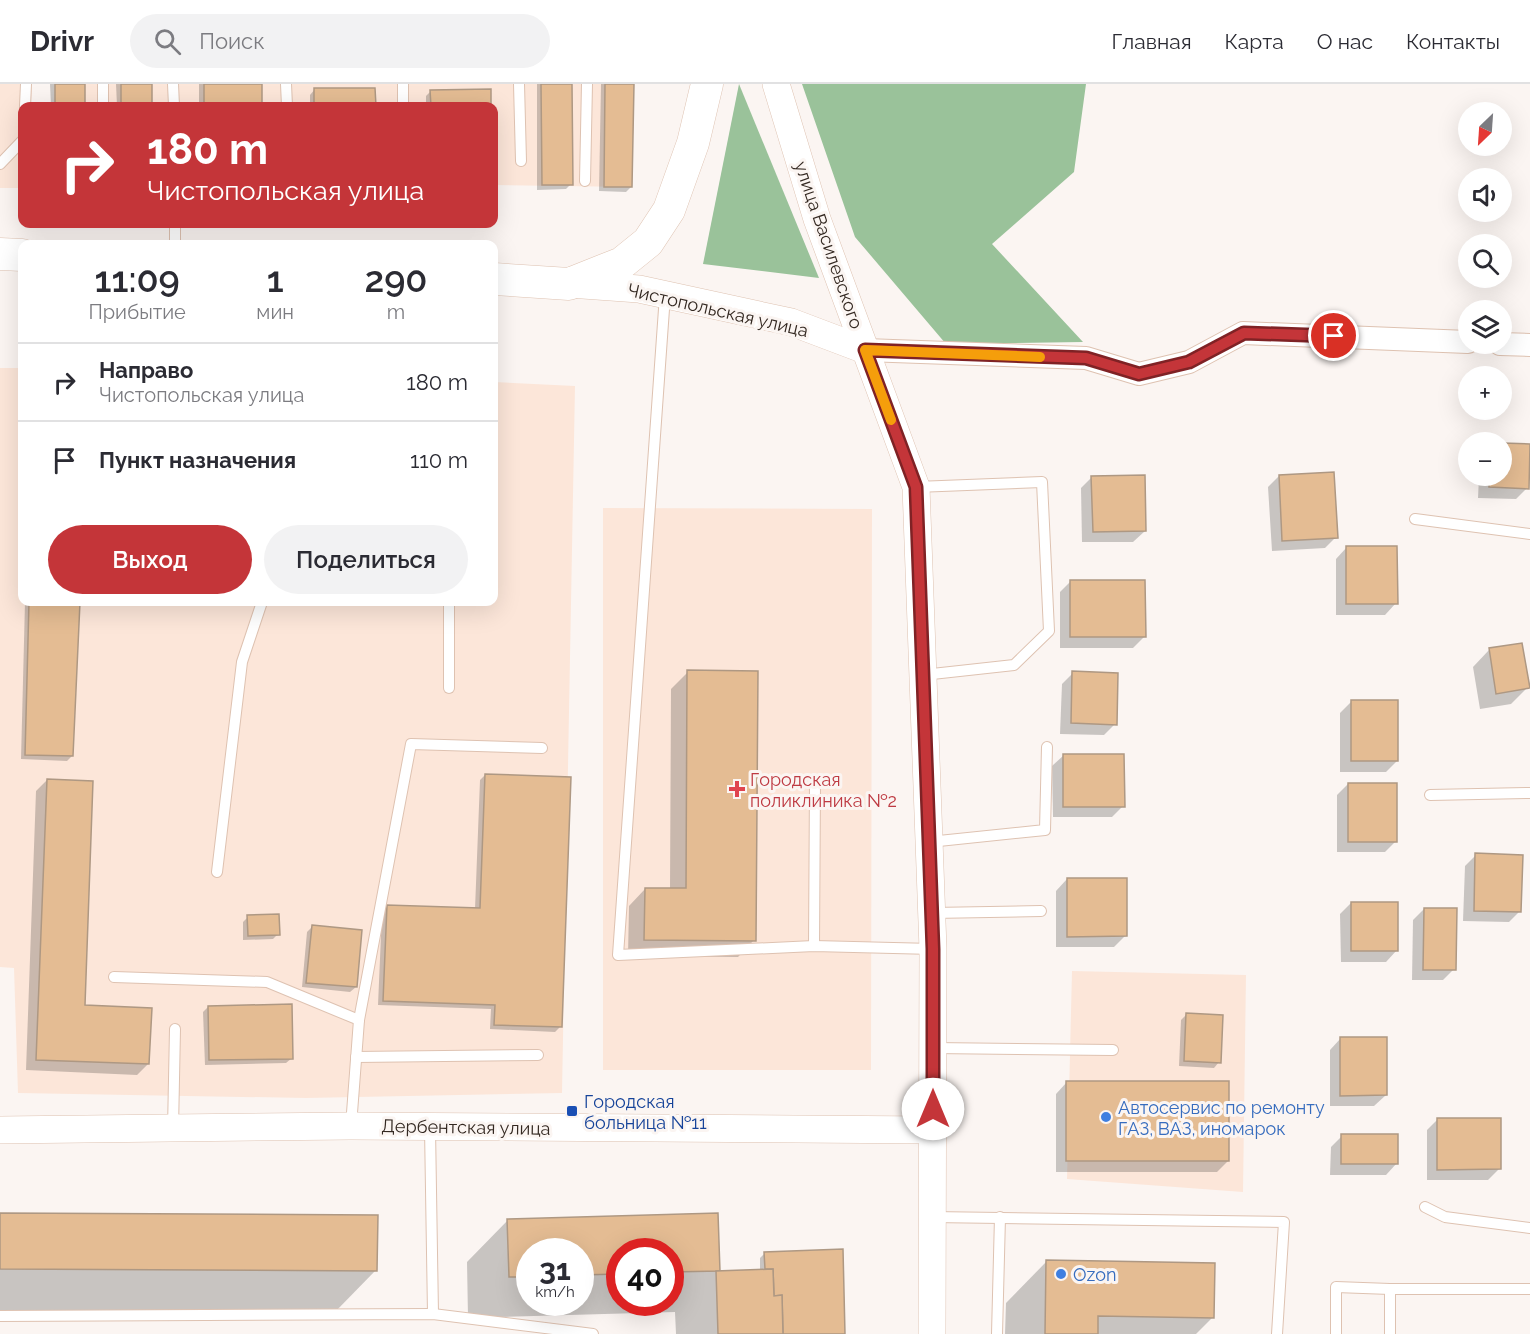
<!DOCTYPE html>
<html lang="ru">
<meta charset="utf-8">
<style>
body{margin:0;font-family:Raleway,sans-serif;background:#f2f2f3;color:#2b2b33;height:100vh;display:flex;flex-direction:column;font-size:22px;white-space:nowrap}
*{box-sizing:border-box;margin:0}
p{font-size:20px;color:#7c7c81}
.icon{flex:none;width:33px;height:33px;fill:none;stroke:currentColor;stroke-width:2;stroke-linecap:round;stroke-linejoin:round}
.map{position:relative;flex:1;overflow:hidden}
.details{position:absolute;left:18px;top:156px;width:480px;height:366px;display:flex;flex-direction:column;background:#fff;border-radius:12px;box-shadow:0 6px 24px #0002}
.details>*{flex:none}
.hud{position:absolute;left:18px;top:18px;width:480px;height:126px;border-radius:12px;box-shadow:0 6px 24px #0002;background:#c43539;color:#fff;overflow:hidden}
.needle{width:39px;rotate:205deg}
.tools{position:absolute;left:1458px;top:18px;display:grid;gap:12px}
.tools a{display:grid;place-items:center;width:54px;height:54px;border-radius:50%;background:#fff;box-shadow:0 6px 24px #0002;font-size:30px}
.speed{position:absolute;left:516px;top:1154px;display:flex;gap:12px;font-size:30px;font-weight:700;text-align:center}
.speed>*{display:grid;place-content:center;width:78px;height:78px;border-radius:50%;background:#fff;box-shadow:0 6px 24px #0002;line-height:1}
.speed small{font-size:15px;font-weight:400}
.speed .limit{border:9px solid #d22;background:#fff;color:#111}
.pin{position:absolute;display:grid;place-items:center;width:51px;height:51px;color:#fff;margin:-26px;border:3px solid #fff;border-radius:50%;box-shadow:0 2px 6px #0007}
.me{position:absolute;width:66px;margin:-33px;rotate:0deg;stroke-linejoin:round;filter:drop-shadow(0 0 4px #0008)}
.turn{display:flex;align-items:center;gap:21px;height:126px;padding:0 30px;font-size:27px}
.turn .icon{width:78px;height:78px;stroke-width:2.5}
.turn b{display:block;font-size:42px;line-height:51px}
.eta{display:flex;justify-content:space-evenly;align-items:center;height:102px;text-align:center}
.eta b{font-size:36px;font-weight:600;line-height:42px}
.action{display:flex;gap:12px;margin-top:auto;padding:12px 30px}
.action a{flex:1;height:69px;border-radius:36px;background:#c43539;color:#fff;font-size:24px;font-weight:600;line-height:69px;text-align:center}
.action a+a{background:#f2f2f3;color:#2b2b33}
ul{padding:0;list-style:none}
li{display:flex;align-items:center;gap:18px;height:78px;padding:0 30px;border-top:2px solid #e1e1e2}
li div{flex:1}
li b{display:block;font-size:22px}
li em{font-style:normal}
header{display:flex;align-items:center;gap:36px;box-sizing:border-box;height:84px;padding:0 30px;background:#fff;border-bottom:2px solid #e1e1e2}
header strong{font-size:28px}
nav{display:flex;gap:33px;margin-inline-start:auto;font-size:21px}
.search{width:420px;height:54px;background:#f2f2f3;display:flex;align-items:center;gap:15px;box-sizing:border-box;padding:0 21px;border-radius:33px;color:#7c7c81;font-size:22px}
.map>svg:first-child{display:block}
.built{fill:#fce6d9}
.forest{fill:#9ac29a}
.shadow{fill:#0003;fill-rule:evenodd}
.building{fill:#e4bc93;stroke:#ae9883;stroke-width:1.5}
.lines{fill:none;stroke-linecap:round;stroke-linejoin:round}
.service-casing{stroke:#dec2b1;stroke-width:12}
.minor-casing{stroke:#dec2b1;stroke-width:24}
.tertiary-casing{stroke:#dec2b1;stroke-width:28}
.secondary-casing{stroke:#dec2b1;stroke-width:33}
.service{stroke:#fff;stroke-width:10}
.minor{stroke:#fff;stroke-width:22}
.tertiary{stroke:#fff;stroke-width:27}
.secondary{stroke:#fff;stroke-width:32}
.route-casing{stroke:#7f2225;stroke-width:15}
.route{stroke:#c43539;stroke-width:10}
.slow{stroke:#f59e0b;stroke-width:10}
.health-dot{fill:#e0444e;stroke:#fbf5f2;stroke-width:2}
.transit-dot{fill:#1a4fb4;stroke:#fbf5f2;stroke-width:2}
.shop-dot{fill:#3f7fe0;stroke:#fbf5f2;stroke-width:2}
.labels{text-anchor:middle;dominant-baseline:central;stroke-width:6;stroke-linejoin:round;paint-order:stroke}
.street-label{font-size:18px;fill:#332821;stroke:#fbf5f2}
.health-label{font-size:18px;fill:#be3a42;stroke:#fbf5f2;text-anchor:start}
.transit-label{font-size:18px;fill:#164399;stroke:#fbf5f2;text-anchor:start}
.shop-label{font-size:18px;fill:#366cbe;stroke:#fbf5f2;text-anchor:start}
</style>
<header>
<strong>Drivr</strong>
<div class="search"><svg class="icon" aria-label="search" viewBox="0 0 24 24"><circle cx="10" cy="10" r="6"/><path d="M15 15l6 6"/></svg>Поиск</div>
<nav><a>Главная</a><a>Карта</a><a>О нас</a><a>Контакты</a></nav>
</header>
<div class="map">
<svg width="1530" height="1250" viewBox="0 0 1530 1250">
<rect width="100%" height="100%" fill="#fbf5f2"/>
<!-- built -->
<g class="built">
<polygon points="0,0 32,0 31,22 22,22 22,104 0,104"/>
<polygon points="55,0 634,0 632,103 494,101 494,22 55,22"/>
<polygon points="0,284 22,284 22,518 494,518 494,298 575,302 562,1009 306,1014 18,1009 14,884 0,883"/>
<polygon points="603,424 872,425 871,986 603,986"/>
<polygon points="1072,887 1246,891 1243,1108 1067,1095"/>
</g>
<!-- forest -->
<g class="forest">
<polygon points="739,0 819,194 703,180"/>
<polygon points="802,0 1086,0 1074,88 992,160 1083,258 946,260 855,153"/>
</g>
<!-- shadow -->
<g class="shadow">
<polygon points="50,0 84,0 84,22 51,22"/>
<polygon points="116,0 151,0 151,22 117,22"/>
<rect x="199" y="0" width="61" height="22"/>
<polygon points="537,0 571,0 571,100 566,105 537,106"/>
<polygon points="601,0 633,0 631,103 626,108 599,107"/>
<polygon points="315,5 374,5 374,22 310,22 310,11"/>
<polygon points="431,7 489,7 490,22 426,22 426,12"/>
<polygon points="1502,360 1529,361 1527,404 1516,415 1478,414 1479,392 1502,392"/>
<polygon points="1279,392 1336,453 1325,464 1272,467 1268,403"/>
<polygon points="1092,393 1145,447 1133,458 1082,458 1081,404"/>
<polygon points="1347,463 1396,519 1385,531 1336,531 1336,475"/>
<polygon points="1071,497 1144,553 1133,564 1060,564 1060,508"/>
<polygon points="25,518 78,518 72,672 67,677 21,675"/>
<polygon points="1489,566 1528,603 1511,620 1480,625 1473,583"/>
<polygon points="688,588 754,856 738,873 628,872 629,822 645,805 670,805 671,605"/>
<polygon points="1073,589 1115,640 1104,651 1060,650 1062,600"/>
<polygon points="1351,618 1397,677 1386,688 1340,688 1340,629"/>
<polygon points="1064,671 1123,722 1112,733 1053,733 1052,682"/>
<polygon points="485,691 560,943 555,948 490,945 491,925 378,921 382,828 387,822 475,825 480,696"/>
<polygon points="47,696 84,923 148,980 137,991 26,986 36,707"/>
<polygon points="1348,700 1396,757 1385,768 1337,768 1337,711"/>
<polygon points="1476,771 1520,827 1509,838 1463,837 1465,782"/>
<polygon points="1067,795 1125,852 1114,863 1056,863 1056,807"/>
<polygon points="1351,819 1397,866 1386,878 1341,878 1340,830"/>
<polygon points="1424,825 1454,885 1443,896 1412,896 1413,836"/>
<polygon points="248,833 278,850 273,855 243,856 243,838"/>
<polygon points="312,843 356,903 350,908 302,903 307,848"/>
<polygon points="208,923 292,974 286,979 205,981 203,928"/>
<polygon points="1186,931 1219,978 1214,984 1179,982 1181,936"/>
<polygon points="1341,954 1386,1011 1374,1022 1330,1022 1330,966"/>
<polygon points="1067,998 1228,1077 1217,1088 1056,1088 1056,1010"/>
<polygon points="1438,1035 1499,1085 1488,1096 1427,1096 1427,1046"/>
<polygon points="1342,1052 1397,1079 1386,1091 1330,1091 1331,1063"/>
<polygon points="0,1130 376,1186 335,1228 0,1226"/>
<path d="M716,1130L718,1188L760,1187V1174L765,1169L844,1250H676L675,1228L468,1234L467,1178L508,1136ZM530,1167H580V1218H530ZM620,1167H670V1218H620Z"/>
<polygon points="1047,1177 1212,1234 1196,1250 1005,1250 1006,1219"/>
</g>
<!-- building -->
<g class="building">
<rect x="55" y="0" width="30" height="22"/>
<rect x="121" y="0" width="31" height="22"/>
<rect x="204" y="0" width="58" height="22"/>
<polygon points="541,0 572,0 573,101 542,101"/>
<polygon points="605,0 634,0 632,103 604,103"/>
<polygon points="314,4 375,4 376,22 314,22"/>
<polygon points="491,5 491,22 431,22 430,6"/>
<polygon points="1502,359 1530,360 1529,405 1489,403 1489,392 1502,392"/>
<polygon points="1334,388 1338,454 1282,457 1279,391"/>
<polygon points="1145,391 1146,447 1093,448 1091,392"/>
<polygon points="1346,462 1397,462 1398,520 1346,520"/>
<polygon points="1070,496 1145,496 1146,553 1070,553"/>
<polygon points="29,518 80,518 73,672 25,671"/>
<polygon points="1522,559 1530,604 1496,610 1489,564"/>
<polygon points="687,586 758,587 756,857 644,856 645,804 686,804"/>
<polygon points="1072,587 1118,589 1117,641 1071,639"/>
<rect x="1351" y="616" width="47" height="61"/>
<polygon points="1063,670 1124,670 1125,723 1063,723"/>
<polygon points="485,690 571,693 562,943 494,941 495,921 383,917 387,821 480,824"/>
<polygon points="47,695 93,697 85,921 152,924 149,980 36,976"/>
<rect x="1348" y="699" width="49" height="59"/>
<polygon points="1475,769 1523,771 1521,828 1474,827"/>
<polygon points="1067,794 1127,794 1127,852 1067,853"/>
<rect x="1351" y="818" width="47" height="49"/>
<polygon points="1424,824 1457,824 1456,886 1423,886"/>
<polygon points="279,830 280,851 248,852 247,831"/>
<polygon points="312,841 362,846 357,903 306,899"/>
<polygon points="292,920 293,975 209,976 208,922"/>
<polygon points="1186,929 1223,931 1221,979 1184,977"/>
<polygon points="1340,953 1387,953 1387,1011 1340,1012"/>
<rect x="1066" y="997" width="163" height="80"/>
<polygon points="1437,1034 1501,1034 1501,1085 1437,1086"/>
<rect x="1341" y="1050" width="57" height="30"/>
<polygon points="0,1129 378,1131 377,1187 0,1185"/>
<polygon points="718,1129 720,1187 670,1188 670,1167 620,1167 620,1190 580,1191 580,1167 530,1167 530,1193 509,1193 507,1135"/>
<polygon points="843,1165 845,1250 783,1250 782,1211 774,1212 773,1185 765,1185 764,1168"/>
<polygon points="1046,1176 1215,1179 1214,1234 1098,1232 1098,1250 1045,1250"/>
<polygon points="773,1185 774,1212 782,1211 783,1250 718,1250 716,1187"/>
</g>
<g class="lines">
<!-- service casing -->
<g class="service-casing">
<g id="service">
<polyline points="103,0 103,22"/>
<polyline points="173,0 174,22"/>
<polyline points="286,0 287,22"/>
<polyline points="403,0 403,22"/>
<polyline points="519,0 521,77"/>
<polyline points="25,22 26,0"/>
<polyline points="0,80 22,57"/>
<polyline points="585,97 587,0"/>
<polyline points="175,140 175,160"/>
<polyline points="665,211 618,871 814,862 933,865"/>
<polyline points="916,403 1042,398 1049,547 1014,581 923,591"/>
<polyline points="1415,435 1530,450"/>
<polyline points="449,518 449,604"/>
<polyline points="1430,711 1530,709"/>
<polyline points="929,758 1045,746 1047,663"/>
<polyline points="217,788 242,578 262,518"/>
<polyline points="932,829 1041,827"/>
<polyline points="814,862 815,698"/>
<polyline points="114,893 267,898 359,936"/>
<polyline points="933,964 1113,966"/>
<polyline points="356,973 538,971"/>
<polyline points="351,1042 359,936 411,660 542,664"/>
<polyline points="430,1044 433,1230"/>
<polyline points="173,1045 175,945"/>
<polyline points="1425,1123 1445,1133 1530,1144"/>
<polyline points="932,1133 1284,1138 1277,1250"/>
<polyline points="0,1232 433,1230 593,1250"/>
<polyline points="997,1250 1000,1133"/>
<polyline points="1336,1250 1336,1203 1390,1205"/>
<polyline points="1390,1250 1390,1205 1530,1205"/>
</g>
</g>
<!-- minor casing -->
<g class="minor-casing">
<g id="minor">
<polyline points="1500,260 1530,261"/>
<polyline points="865,266 1086,274 1139,290 1189,278 1243,249 1468,258"/>
</g>
</g>
<!-- tertiary casing -->
<g class="tertiary-casing">
<g id="tertiary">
<polyline points="776,0 817,135 916,403 933,865 932,1250"/>
<polyline points="569,200 639,205 791,238 865,266"/>
<polyline points="0,1046 351,1042 932,1046"/>
</g>
</g>
<!-- secondary casing -->
<g class="secondary-casing">
<g id="secondary">
<polyline points="0,170 22,171"/>
<polyline points="494,195 569,200 622,179 648,158 669,126 693,59 707,0"/>
</g>
</g>
<!-- service -->
<use href="#service" class="service"/>
<!-- minor -->
<use href="#minor" class="minor"/>
<!-- tertiary -->
<use href="#tertiary" class="tertiary"/>
<!-- secondary -->
<use href="#secondary" class="secondary"/>
</g>
<g class="lines">
<!-- route casing -->
<g class="route-casing">
<polyline id="route" points="933,1025 933,865 916,403 865,266 1086,274 1139,290 1189,278 1244,249 1334,252"/>
</g>
<!-- route -->
<use href="#route" class="route"/>
<!-- slow -->
<polyline class="slow" points="891,336 865,266 1040,273"/>
</g>
<!-- markers -->
<path class="health-dot" d="M734 696h6v6h6v6h-6v6h-6v-6h-6v-6h6z"/>
<rect class="transit-dot" x="566" y="1021" width="12" height="12" rx="3"/>
<g class="shop-dot">
<circle cx="1106" cy="1033" r="6"/>
<circle cx="1061" cy="1190" r="6"/>
</g>
<g class="labels">
<!-- street labels -->
<g class="street-label">
<text transform="translate(829 161) rotate(71)">улица Василевского</text>
<text transform="translate(718 226) rotate(13)">Чистопольская улица</text>
<text transform="translate(466 1043) rotate(1)">Дербентская улица</text>
</g>
<!-- health labels -->
<g class="health-label">
<text x="750" y="695">Городская<tspan x="750" dy="21">поликлиника №2</tspan></text>
</g>
<!-- transit labels -->
<g class="transit-label">
<text x="584" y="1017">Городская<tspan x="584" dy="21">больница №11</tspan></text>
</g>
<!-- shop labels -->
<g class="shop-label">
<text x="1118" y="1023">Автосервис по ремонту<tspan x="1118" dy="21">ГАЗ, ВАЗ, иномарок</tspan></text>
<text x="1073" y="1190">Ozon</text>
</g>
</g>
</svg>
<div class="tools">
<a><svg class="needle" viewBox="-14 -14 28 28"><path d="M0-13l5 13h-10z" fill="#e53935"/><path d="M0 13l5-13h-10z" fill="#7c7c81"/></svg></a>
<a><svg class="icon" aria-label="sound" viewBox="0 0 24 24"><path d="M4 9h4l5-4v14l-5-4H4zM17 9q2 3 0 6"/></svg></a>
<a><svg class="icon" aria-label="search" viewBox="0 0 24 24"><circle cx="10" cy="10" r="6"/><path d="M15 15l6 6"/></svg></a>
<a><svg class="icon" aria-label="layers" viewBox="0 0 24 24"><path d="M12 4l9 5-9 5-9-5zM3 14l9 5 9-5"/></svg></a>
<a>+</a>
<a>−</a>
</div>
<div class="speed"><div>31<small>km/h</small></div><div class="limit">40</div></div>
<div class="pin" style="left:1334px;top:252px;background:#d93025"><svg class="icon" aria-label="arrive" viewBox="0 0 24 24"><path d="M6 21V4h12l-3 4 3 4H6"/></svg></div>
<svg class="me" style="left:933px;top:1025px" viewBox="-20 -20 40 40"><circle r="19" fill="#fff"/><path d="M0-13L10 11 0 6-10 11z" fill="#c43539"/></svg>
<div class="hud">
<div class="turn"><svg class="icon" aria-label="right" viewBox="0 0 24 24"><path d="M7 20v-9h11M14 6l5 5-5 5"/></svg><div><b>180 m</b>Чистопольская улица</div></div>
</div>
<section class="details">
<div class="eta">
<div><b>11:09</b><p>Прибытие</p></div>
<div><b>1</b><p>мин</p></div>
<div><b>290</b><p>m</p></div>
</div>
<ul>
<li><svg class="icon" aria-label="right" viewBox="0 0 24 24"><path d="M7 20v-9h11M14 6l5 5-5 5"/></svg><div><b>Направо</b><p>Чистопольская улица</p></div><em>180 m</em></li>
<li><svg class="icon" aria-label="arrive" viewBox="0 0 24 24"><path d="M6 21V4h12l-3 4 3 4H6"/></svg><div><b>Пункт назначения</b></div><em>110 m</em></li>
</ul>
<div class="action"><a>Выход</a><a>Поделиться</a></div>
</section>
</div>
